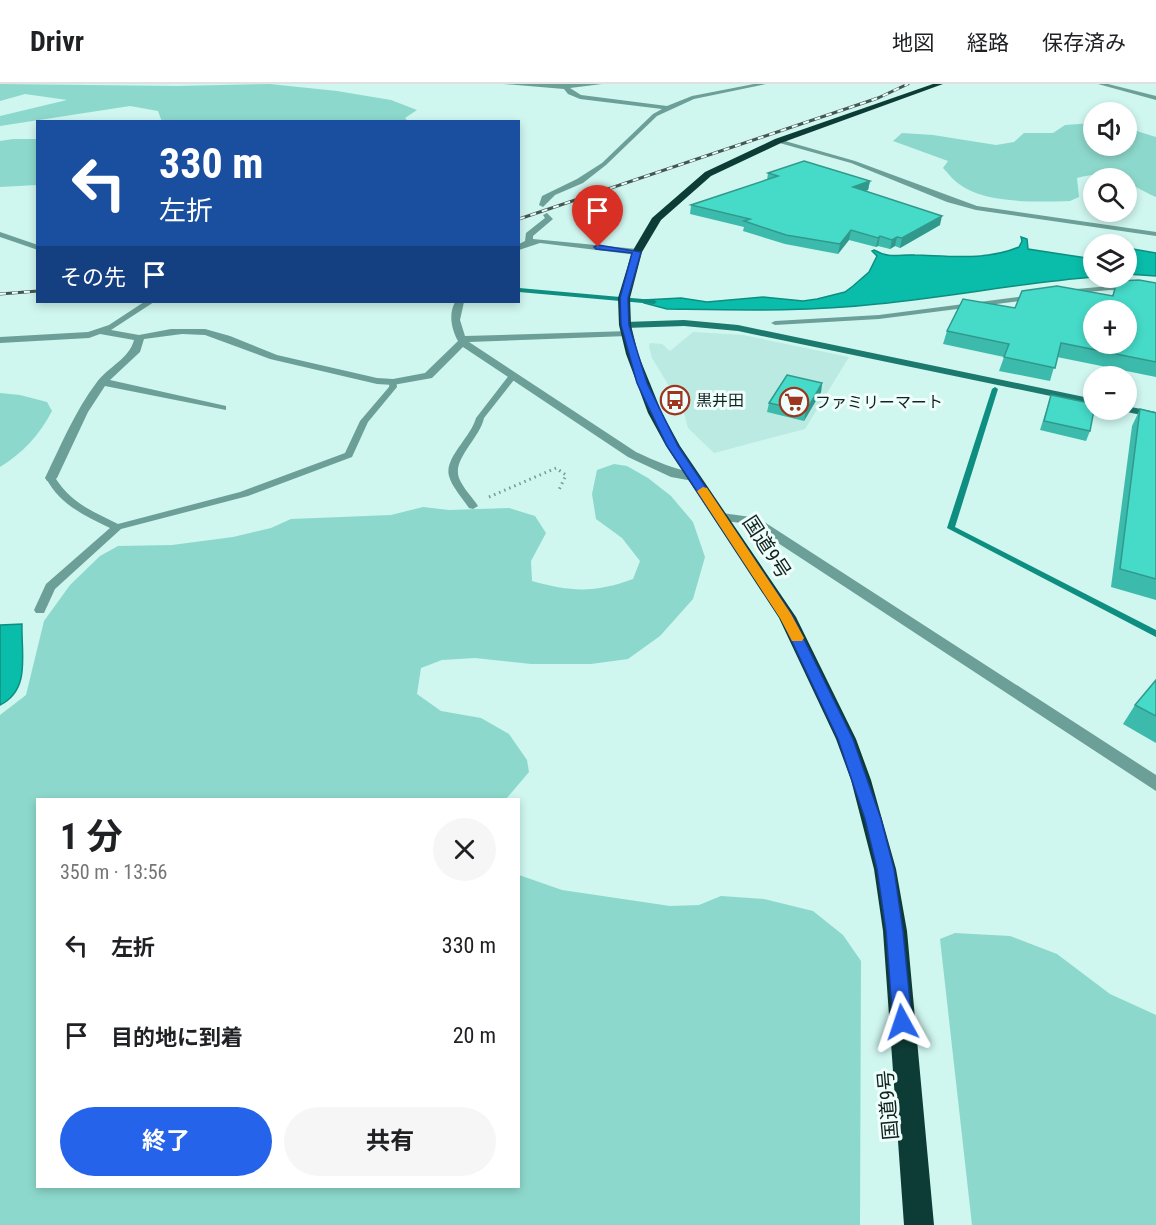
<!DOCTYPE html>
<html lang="ja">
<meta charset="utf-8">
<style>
body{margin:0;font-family:"Roboto Condensed","Noto Sans JP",sans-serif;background:#f6f6f6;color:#202124;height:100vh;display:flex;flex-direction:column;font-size:22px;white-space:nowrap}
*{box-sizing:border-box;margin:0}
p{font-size:20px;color:#757577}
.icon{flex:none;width:33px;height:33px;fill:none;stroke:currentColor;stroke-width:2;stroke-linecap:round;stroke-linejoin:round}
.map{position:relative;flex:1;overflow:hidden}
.details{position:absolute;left:36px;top:714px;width:484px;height:390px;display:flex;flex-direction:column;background:#fff;border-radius:0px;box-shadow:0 3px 9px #0003}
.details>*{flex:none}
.banner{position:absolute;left:36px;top:36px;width:484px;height:183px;border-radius:0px;box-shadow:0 3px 9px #0003;background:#1a4fa0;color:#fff;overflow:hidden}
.controls{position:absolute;left:1083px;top:18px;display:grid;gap:12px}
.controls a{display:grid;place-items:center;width:54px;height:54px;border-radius:50%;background:#fff;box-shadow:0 3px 9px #0003;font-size:30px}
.pin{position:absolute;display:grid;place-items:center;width:51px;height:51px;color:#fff;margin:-62px -26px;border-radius:50% 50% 50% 0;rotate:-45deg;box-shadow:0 0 6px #0007}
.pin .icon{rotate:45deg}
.me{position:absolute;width:66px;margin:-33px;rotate:355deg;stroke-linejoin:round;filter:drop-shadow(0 0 4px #0008)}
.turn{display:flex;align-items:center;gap:21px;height:126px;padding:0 24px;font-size:27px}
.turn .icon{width:78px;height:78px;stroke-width:2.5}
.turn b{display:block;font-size:42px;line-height:51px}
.then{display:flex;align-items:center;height:57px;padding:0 24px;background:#0003;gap:12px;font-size:22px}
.round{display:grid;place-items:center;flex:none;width:63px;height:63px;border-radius:32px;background:#f6f6f6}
.overview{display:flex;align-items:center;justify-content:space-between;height:102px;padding:0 24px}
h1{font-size:36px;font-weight:700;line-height:45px}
.button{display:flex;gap:12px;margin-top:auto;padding:12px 24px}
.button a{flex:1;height:69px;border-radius:36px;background:#2563eb;color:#fff;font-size:24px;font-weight:700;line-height:69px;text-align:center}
.button a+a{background:#f6f6f6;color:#202124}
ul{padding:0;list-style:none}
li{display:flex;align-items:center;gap:18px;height:90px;padding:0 24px}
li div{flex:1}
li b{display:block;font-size:22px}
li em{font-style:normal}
header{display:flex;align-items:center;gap:36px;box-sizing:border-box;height:84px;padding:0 30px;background:#fff;border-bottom:2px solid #e0e0e0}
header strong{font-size:28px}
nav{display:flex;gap:33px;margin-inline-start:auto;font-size:21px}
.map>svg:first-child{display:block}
.built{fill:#baeae2}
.green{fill:#8dd8cc}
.water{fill:#0abcaa;stroke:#0d8e80;stroke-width:1.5}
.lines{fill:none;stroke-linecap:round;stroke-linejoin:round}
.stream{fill:#0d8e80;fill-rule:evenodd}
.path{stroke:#7c9893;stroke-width:3;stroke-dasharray:1.5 4;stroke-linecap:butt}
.lane{fill:#6c9f97;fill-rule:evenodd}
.street{fill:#6c9f97;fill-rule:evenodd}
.secondary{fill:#1b796e;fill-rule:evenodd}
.highway{fill:#0d3c36;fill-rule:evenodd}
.rail-casing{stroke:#425753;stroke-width:3}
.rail{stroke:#eefefb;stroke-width:2;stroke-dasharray:6;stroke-linecap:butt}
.wall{fill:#3cbbac}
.shaded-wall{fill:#31998c}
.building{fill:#46dac8;stroke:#31998c;stroke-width:1.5;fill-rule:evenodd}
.route{fill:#2563eb;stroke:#184099;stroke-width:1.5}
.slow{fill:#f59e0b}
.labels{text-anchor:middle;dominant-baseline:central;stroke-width:6;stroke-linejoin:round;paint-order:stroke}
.far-poi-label{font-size:16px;fill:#13221f;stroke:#eefefb;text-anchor:start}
.street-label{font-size:20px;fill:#13221f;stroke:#eefefb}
</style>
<header>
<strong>Drivr</strong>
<nav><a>地図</a><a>経路</a><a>保存済み</a></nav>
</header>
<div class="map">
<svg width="1156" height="1141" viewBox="0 0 1156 1141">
<rect width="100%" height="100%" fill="#cff6ef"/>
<!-- built -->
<polygon class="built" points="693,248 743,251 849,273 805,345 714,369 688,344 683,325 652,274 649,262 650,259 662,260 670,267"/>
<!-- green -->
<g class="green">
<polygon points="0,0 177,2 270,0 337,7 391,16 417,26 405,34 409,38 162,38 158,27 130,22 0,42 0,32 67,16 25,10 0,17"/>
<path d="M1093,39L1094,62H1126L1127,44L1156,53V113C1122,98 1118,83 1077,94L1079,113L1070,117C1038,118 985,120 959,100C953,96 948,89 943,84L948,77L893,57L902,49L933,51L996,61L1014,58L1024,49H1053L1065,41Z"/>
<polygon points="13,55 37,55 37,101 0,103 0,57"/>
<path d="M0,309L20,311L47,318L52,327C40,350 23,369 0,383Z"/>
<path d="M614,380L627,382L648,394L671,412L693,438L705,473L693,515L660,552L628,575L591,580H531L475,574L442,576L421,584L417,610L441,627L481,634L509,650L527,676L529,688L506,715L38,716V1102H519V791L562,806L670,822L699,821L721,812L764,815L813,827L843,851L861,877L860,1141H0V631L26,611L44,537L70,501L100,472L118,462L172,461L233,453L271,444L291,435L391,431L423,423L449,426L509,424L535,432L546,449L531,477L532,497C571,508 595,509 633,495L640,477L622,454L596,435L592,410L597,386Z"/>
<polygon points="955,849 1010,852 1057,870 1110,910 1156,931 1156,1141 972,1141 940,855"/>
</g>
<!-- water -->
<g class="water">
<path d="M1021,153L1027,155L1028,165L1093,175V193C1021,199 949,213 877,220C808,228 737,226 667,225L644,219V216L681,214L707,218L763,213L803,217L817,215L845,208L853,202L869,188L877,172L872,167L874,166C889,175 900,170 915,171C950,172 986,177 1019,163L1022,157Z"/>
<polygon points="1127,164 1156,169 1156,192 1127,190"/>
<path d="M22,540C21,570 31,606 0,621V541Z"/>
</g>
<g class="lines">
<!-- stream -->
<g class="stream">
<polygon points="519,204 654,216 657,218 654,220 519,208"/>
<polygon points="995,303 998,305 955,443 1156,546 1156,553 947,444 992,305"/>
</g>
<!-- path -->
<polyline class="path" points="489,413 556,384 566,391 559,406"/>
<!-- lane -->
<g class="lane">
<polygon points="1110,202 1156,203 1156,207 1110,206 1065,210 1061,208 1065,206"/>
<polygon points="1033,211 1037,213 1036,215 879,235 775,241 771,239 775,237 879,231"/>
<path d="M510,290L517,292L484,334C480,354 452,375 459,394C463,404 472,413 478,422L473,425L469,424C463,415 452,403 449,392C444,374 471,353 476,334Z"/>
<path d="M390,296H396L397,303L368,338L352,373L248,412L121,445L55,505L44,529H36L34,526L46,500L110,444C84,431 60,421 46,394L48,392H54C71,419 90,426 118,440L240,408L345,369L360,337L389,303Z"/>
</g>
<!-- street -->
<g class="street">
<polygon points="504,0 602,0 570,4 581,11 667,22 692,12 754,0 766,0 694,15 657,32 606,81 583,99 555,111 543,123 539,121 542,112 577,95 602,79 653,30 662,25 580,15 568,10 564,5"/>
<polygon points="1098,0 1108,0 1156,12 1156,16"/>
<polygon points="778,55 855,77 977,122 1156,148 1156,152 976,126 947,118 851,79 776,58"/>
<polygon points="547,129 553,135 533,152 533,155 637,165 641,168 637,171 540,159 519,166 519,160 525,157 526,149 545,134 543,131"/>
<polygon points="0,148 38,161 38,166 0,153"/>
<path d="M144,218H154L111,246L139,251L171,245H205L230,252L277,271L377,294L393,295L425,289L458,257C452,246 448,231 455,218H464L460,236L465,252L630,247V251L627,252L469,258L636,368C657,378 675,385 697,390L699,393L693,397L671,393L628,373L463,263L432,294L393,301L377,300L270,275L205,251L182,250L144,255L140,268L110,296L226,322V326L105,302L88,328L57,394L51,398L47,397L45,394C61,361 75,327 97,298C108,283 129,275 134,256L100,250L89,254L0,259V253L88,248L109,241Z"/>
<polygon points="722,429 758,434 1156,691 1156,707 749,440 717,436 716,433 717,430"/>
</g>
<!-- secondary -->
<g class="secondary">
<polygon points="684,236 738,241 1094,315 1094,321 738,247 684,242 625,244 620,241 625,238"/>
<polygon points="1126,322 1156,328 1156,334 1122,327 1121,326 1126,326"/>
</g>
<!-- highway -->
<polygon class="highway" points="933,0 943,0 781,59 711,92 661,136 642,168 630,214 631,241 638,270 662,329 680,362 796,533 856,655 871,696 896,785 907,847 934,1141 904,1141 883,847 874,785 851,696 836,655 779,534 666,362 648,329 626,270 619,241 618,214 632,168 652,134 705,88 775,55"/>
<!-- rail casing -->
<g class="rail-casing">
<g id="rail">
<polyline points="519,135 878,14 908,0"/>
<polyline points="0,210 38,207"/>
</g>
</g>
<!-- rail -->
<use href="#rail" class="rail"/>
</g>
<!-- wall -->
<g class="wall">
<polygon points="768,89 870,97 868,106 865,107 940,141 900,164 895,162 890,165 878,162 876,163 849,156 838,170 785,160 743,147 744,143 690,130 691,121 767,96"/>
<polygon points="1117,197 1156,199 1156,293 1057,273 1050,297 999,287 1004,273 943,260 947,247 1112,212"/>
<polygon points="822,299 821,308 804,337 767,328 769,319"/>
<polygon points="1051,311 1090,347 1086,357 1040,346"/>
<polygon points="1140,325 1156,329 1156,516 1111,503 1132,342"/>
<polygon points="1156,596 1156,659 1123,640 1135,621"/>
</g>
<!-- shaded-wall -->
<g class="shaded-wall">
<polygon points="870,97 868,106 852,112 853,103"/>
<polygon points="942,132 940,141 900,164 902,154"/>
<polygon points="851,146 849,156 838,170 840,160"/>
<polygon points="880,152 878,162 876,163 878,154"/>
<polygon points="897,153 895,162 890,165 892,156"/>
<polygon points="822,299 821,308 804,337 806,327"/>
</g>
<!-- building -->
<g class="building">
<polygon points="804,77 870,97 853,103 942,132 902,154 897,153 892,156 880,152 878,154 851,146 840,160 786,151 744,137 750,135 691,121 778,92 768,89"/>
<path d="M1139,196L1156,199V278L1061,259L1055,284L1004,273L1009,260L947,247L963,215L1015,224L1022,207L1057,202L1113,212L1117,197ZM1094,226H1126V260H1094Z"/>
<polygon points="787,291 822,299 806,327 769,319"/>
<polygon points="1051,311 1094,320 1094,326 1090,347 1044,337"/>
<polygon points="1140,325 1156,329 1156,495 1120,485"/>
<polygon points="1156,596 1156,632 1135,621"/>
</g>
<!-- route -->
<polygon class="route" points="598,161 641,168 628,214 629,241 647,299 678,362 793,533 853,655 881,735 894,785 903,847 912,938 909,944 902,947 895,944 893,938 886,847 877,785 865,735 838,655 781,534 667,362 637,299 621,241 620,214 632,169 596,165 594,163"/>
<!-- slow -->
<polygon class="slow" points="703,403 707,404 791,530 804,554 802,557 792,557 780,534 697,407"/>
<!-- icons -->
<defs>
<g id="bus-ring" transform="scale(1.5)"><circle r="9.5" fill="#eefefb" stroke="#9e351f" stroke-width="1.5"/><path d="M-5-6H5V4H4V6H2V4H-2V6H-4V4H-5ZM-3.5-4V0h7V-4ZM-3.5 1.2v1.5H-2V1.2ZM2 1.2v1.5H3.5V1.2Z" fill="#9e351f"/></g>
<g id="supermarket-ring" transform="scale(1.5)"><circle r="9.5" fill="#eefefb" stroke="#9e351f" stroke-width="1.5"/><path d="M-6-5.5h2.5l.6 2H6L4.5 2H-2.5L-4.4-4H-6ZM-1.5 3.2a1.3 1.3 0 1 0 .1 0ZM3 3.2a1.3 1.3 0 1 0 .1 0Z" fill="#9e351f"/></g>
</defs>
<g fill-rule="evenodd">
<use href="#bus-ring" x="675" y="316"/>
<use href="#supermarket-ring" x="794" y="318"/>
</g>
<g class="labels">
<!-- far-poi labels -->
<g class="far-poi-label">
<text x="696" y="316">黒井田</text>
<text x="815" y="318">ファミリーマート</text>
</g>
<!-- street labels -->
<g class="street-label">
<text transform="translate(767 463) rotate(57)">国道9号</text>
<text transform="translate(888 1021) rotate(-95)">国道9号</text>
</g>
</g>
</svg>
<div class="controls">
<a><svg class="icon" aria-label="sound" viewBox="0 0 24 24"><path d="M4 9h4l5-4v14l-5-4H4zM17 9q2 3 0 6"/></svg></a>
<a><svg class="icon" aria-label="search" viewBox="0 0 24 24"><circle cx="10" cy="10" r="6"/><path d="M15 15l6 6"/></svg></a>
<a><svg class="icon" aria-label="layers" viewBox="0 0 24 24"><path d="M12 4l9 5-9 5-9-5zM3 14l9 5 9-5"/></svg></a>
<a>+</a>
<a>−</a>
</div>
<div class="pin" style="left:598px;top:163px;background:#d93025"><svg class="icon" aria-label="arrive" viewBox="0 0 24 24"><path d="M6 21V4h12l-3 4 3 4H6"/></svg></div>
<svg class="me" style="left:902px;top:938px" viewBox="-20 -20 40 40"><path d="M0-17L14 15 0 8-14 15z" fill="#2563eb" stroke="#fff" stroke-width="4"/></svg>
<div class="banner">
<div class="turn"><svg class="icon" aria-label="left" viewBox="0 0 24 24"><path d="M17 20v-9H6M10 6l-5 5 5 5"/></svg><div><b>330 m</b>左折</div></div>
<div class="then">その先<svg class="icon" aria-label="arrive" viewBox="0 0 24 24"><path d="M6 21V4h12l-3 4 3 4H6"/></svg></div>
</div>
<section class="details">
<div class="overview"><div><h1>1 分</h1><p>350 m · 13:56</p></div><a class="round"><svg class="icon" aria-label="close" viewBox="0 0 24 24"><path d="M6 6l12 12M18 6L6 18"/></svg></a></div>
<ul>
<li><svg class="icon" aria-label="left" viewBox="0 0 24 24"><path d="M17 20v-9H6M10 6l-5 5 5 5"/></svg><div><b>左折</b></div><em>330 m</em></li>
<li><svg class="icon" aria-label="arrive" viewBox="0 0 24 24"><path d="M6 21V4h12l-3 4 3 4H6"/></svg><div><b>目的地に到着</b></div><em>20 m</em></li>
</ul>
<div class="button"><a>終了</a><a>共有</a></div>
</section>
</div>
